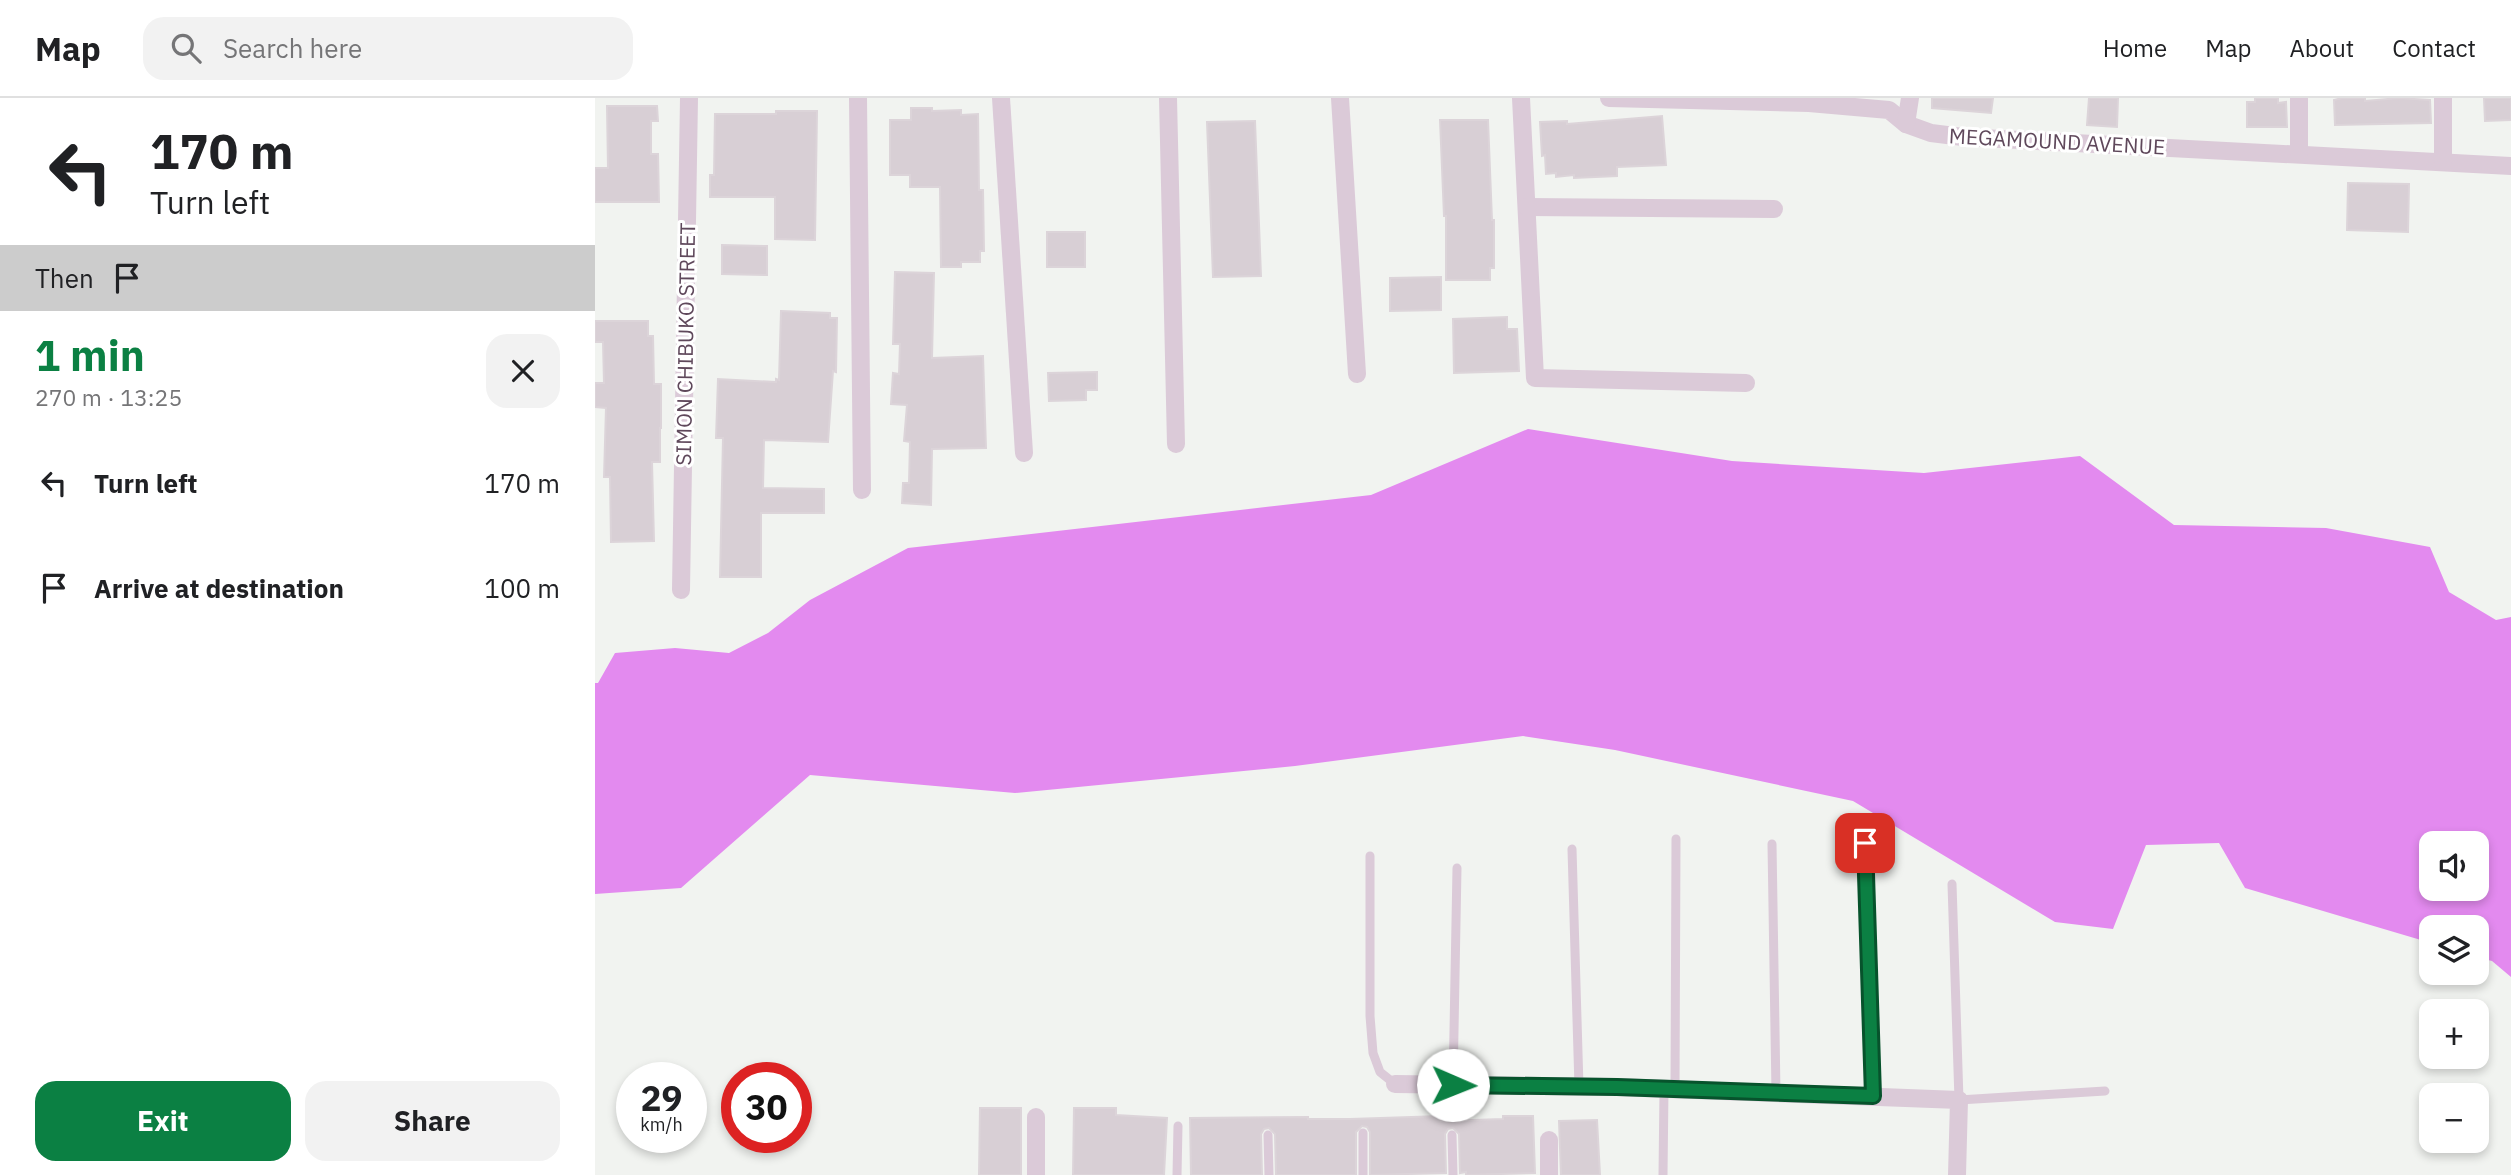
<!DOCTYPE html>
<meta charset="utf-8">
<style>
body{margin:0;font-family:"IBM Plex Sans",sans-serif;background:#f2f2f2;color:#202124;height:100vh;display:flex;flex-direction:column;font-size:26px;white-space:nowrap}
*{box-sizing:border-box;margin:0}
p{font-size:23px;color:#757577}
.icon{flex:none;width:38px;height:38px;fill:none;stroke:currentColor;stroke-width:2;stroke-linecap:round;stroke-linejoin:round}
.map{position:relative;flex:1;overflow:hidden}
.drawer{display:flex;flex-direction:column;background:#fff;width:595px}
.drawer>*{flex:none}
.guide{background:#fff;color:#202124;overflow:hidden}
.tools{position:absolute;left:1824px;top:733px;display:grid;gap:14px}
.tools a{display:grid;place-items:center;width:70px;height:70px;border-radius:14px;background:#fff;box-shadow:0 4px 10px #0003;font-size:35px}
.speed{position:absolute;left:21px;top:964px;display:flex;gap:14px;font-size:35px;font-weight:700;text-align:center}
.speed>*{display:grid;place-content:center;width:91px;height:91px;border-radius:50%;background:#fff;box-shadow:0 4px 10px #0003;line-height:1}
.speed small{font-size:18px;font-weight:400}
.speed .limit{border:10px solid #d22;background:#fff;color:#111}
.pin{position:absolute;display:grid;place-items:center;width:60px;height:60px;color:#fff;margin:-30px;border-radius:14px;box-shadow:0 4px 10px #0006}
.me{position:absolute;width:77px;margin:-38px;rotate:91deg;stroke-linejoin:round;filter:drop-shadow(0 0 5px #0008)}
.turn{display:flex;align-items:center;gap:24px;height:147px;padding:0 35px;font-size:32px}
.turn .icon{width:91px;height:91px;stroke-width:2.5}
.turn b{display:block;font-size:49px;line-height:60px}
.then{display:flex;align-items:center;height:66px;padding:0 35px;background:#0003;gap:14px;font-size:26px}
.round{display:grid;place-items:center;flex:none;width:74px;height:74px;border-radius:21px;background:#f2f2f2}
.summary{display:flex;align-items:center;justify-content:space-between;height:119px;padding:0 35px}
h1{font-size:42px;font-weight:700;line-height:52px;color:#0b8043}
.cta{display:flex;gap:14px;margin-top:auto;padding:14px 35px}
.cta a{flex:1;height:80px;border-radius:21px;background:#0b8043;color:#fff;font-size:28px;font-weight:700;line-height:80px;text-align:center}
.cta a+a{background:#f2f2f2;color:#202124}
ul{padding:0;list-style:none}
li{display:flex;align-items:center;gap:21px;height:105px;padding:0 35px}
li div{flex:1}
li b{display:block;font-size:26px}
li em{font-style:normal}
header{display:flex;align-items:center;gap:42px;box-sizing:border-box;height:98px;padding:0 35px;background:#fff;border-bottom:2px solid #e0e0e0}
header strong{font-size:33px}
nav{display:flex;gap:38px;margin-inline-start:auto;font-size:24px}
.search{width:490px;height:63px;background:#f2f2f2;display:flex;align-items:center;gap:18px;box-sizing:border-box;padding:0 24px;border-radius:21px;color:#757577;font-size:26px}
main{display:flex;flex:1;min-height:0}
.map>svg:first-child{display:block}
.water{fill:#e38aef;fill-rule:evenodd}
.building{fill:#d8cfd5;stroke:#dcd4d9;stroke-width:2}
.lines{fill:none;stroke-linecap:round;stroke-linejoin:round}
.service{stroke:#dbcad8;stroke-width:9}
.minor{stroke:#dbcad8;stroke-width:18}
.route-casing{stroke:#07532c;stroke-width:18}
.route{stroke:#0b8043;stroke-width:12}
.labels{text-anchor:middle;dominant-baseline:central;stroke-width:6;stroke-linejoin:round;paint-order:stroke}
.street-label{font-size:21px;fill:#5f485b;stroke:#fff}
</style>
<header>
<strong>Map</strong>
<div class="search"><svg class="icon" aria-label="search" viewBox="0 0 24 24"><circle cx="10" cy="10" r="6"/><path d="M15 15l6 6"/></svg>Search here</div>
<nav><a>Home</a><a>Map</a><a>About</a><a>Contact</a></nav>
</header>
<main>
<section class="drawer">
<div class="guide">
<div class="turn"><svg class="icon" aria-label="left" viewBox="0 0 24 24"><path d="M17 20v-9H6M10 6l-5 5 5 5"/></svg><div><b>170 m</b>Turn left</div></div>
<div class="then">Then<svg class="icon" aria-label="arrive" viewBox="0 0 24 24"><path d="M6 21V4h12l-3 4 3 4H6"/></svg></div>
</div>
<div class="summary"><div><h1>1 min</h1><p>270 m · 13:25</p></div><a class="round"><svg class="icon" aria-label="close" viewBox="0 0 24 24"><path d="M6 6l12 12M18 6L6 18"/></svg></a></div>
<ul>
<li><svg class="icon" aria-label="left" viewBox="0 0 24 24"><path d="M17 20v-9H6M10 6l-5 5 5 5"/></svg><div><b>Turn left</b></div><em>170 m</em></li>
<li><svg class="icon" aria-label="arrive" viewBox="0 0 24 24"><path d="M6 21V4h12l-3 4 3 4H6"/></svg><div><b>Arrive at destination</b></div><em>100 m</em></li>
</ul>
<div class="cta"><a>Exit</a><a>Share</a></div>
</section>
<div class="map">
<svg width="1916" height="1077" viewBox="0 0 1916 1077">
<rect width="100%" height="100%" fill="#f1f3f0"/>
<!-- water -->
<path class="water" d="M933,331L1137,363L1329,375L1485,358L1579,427L1731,430L1835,449L1854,494L1901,522L1916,519V879L1897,863L1881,859V830H1836V845L1650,790L1624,745L1551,747L1518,831L1460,824L1258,703L1020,652L928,638L700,668L420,695L215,677L86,790L0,796V585H3L20,555L80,550L134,555L173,535L215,502L313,450L776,397ZM1836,746H1881V791H1836Z"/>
<!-- building -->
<g class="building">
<polygon points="1337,0 1398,0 1396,15 1337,10"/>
<polygon points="1494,0 1523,0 1522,29 1492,27"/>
<polygon points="1660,0 1683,0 1683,5 1691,4 1692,29 1652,29 1652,4 1660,4"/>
<polygon points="1747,0 1770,0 1770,3 1804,0 1835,2 1836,25 1740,27 1739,2"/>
<polygon points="1889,0 1916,0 1916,22 1890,23"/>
<polygon points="12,8 62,8 63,23 56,23 56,56 63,56 64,104 0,104 0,70 13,70"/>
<polygon points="316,10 337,10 337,13 366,12 366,17 383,16 384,92 388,92 389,153 385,153 385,164 366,164 366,169 346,169 345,89 315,89 315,77 295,77 295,22 316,22"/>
<polygon points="181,13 222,13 220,142 180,141 180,99 115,99 115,77 119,77 120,16 181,16"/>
<polygon points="1067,18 1071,67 1022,69 1022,78 979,80 979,77 961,79 961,75 951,76 950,57 947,58 945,24 972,23 972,26"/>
<polygon points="845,22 893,22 897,122 899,122 899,170 895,170 895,182 851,182 851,118 849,118"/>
<polygon points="660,23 666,178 618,179 612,24"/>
<polygon points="1753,85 1814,86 1813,134 1752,132"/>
<rect x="452" y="134" width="38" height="35"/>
<polygon points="127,147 172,148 172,177 127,176"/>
<polygon points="300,174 339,175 337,260 388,258 391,350 337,351 336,407 307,405 308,385 314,385 315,344 309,343 312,307 296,306 298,275 304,276 305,246 298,246"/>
<polygon points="846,179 846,212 795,213 795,180"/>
<polygon points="186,213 235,215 235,220 242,220 241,274 238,273 233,344 169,342 168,390 229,391 229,415 166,415 166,479 125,479 128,340 121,340 123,281 181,284 181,281 184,282"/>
<polygon points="912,219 912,231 922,231 924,273 859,275 858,221"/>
<polygon points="0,223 53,223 53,238 58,238 59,286 66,286 66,330 65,330 65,364 57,364 59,443 16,444 15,379 9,379 11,310 0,309 0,285 9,285 8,244 0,244"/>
<polygon points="502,274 502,292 491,292 491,302 454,303 453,275"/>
<polygon points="385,1010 426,1010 426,1077 384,1077"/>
<polygon points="479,1010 521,1010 521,1017 572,1020 569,1077 478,1077"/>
<polygon points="846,1018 846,1023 908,1021 908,1018 938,1018 940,1075 871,1077 871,1074 865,1075 864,1036 858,1030 853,1031 850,1036 851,1075 775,1077 775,1034 772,1029 767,1028 761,1034 761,1077 681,1077 680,1036 674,1030 669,1031 666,1036 667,1077 596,1077 595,1020 713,1019 713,1021 755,1021"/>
<polygon points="1002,1022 1005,1077 966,1077 964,1023"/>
</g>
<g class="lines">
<!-- service -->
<g class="service">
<polyline points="1270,745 1278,998"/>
<polyline points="1177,746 1181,995"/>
<polyline points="977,751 984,989"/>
<polyline points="775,758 775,918 778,955 785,974 800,986"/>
<polyline points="1357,786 1364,1002 1510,993"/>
<polyline points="858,987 862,770"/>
<polyline points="1080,991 1081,741"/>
<polyline points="768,1035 768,1077"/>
<polyline points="673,1037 674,1077"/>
<polyline points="857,1037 858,1077"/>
<polyline points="582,1077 583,1028"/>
<polyline points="1068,1077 1069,991"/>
</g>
<!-- minor -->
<g class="minor">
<polyline points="263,0 267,392"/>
<polyline points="406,0 429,355"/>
<polyline points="573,0 581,346"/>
<polyline points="745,0 762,276"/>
<polyline points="926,0 940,280 1151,285"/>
<polyline points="1014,0 1214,5 1294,12 1311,26 1336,35 1368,39 1916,68"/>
<polyline points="1704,0 1704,56"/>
<polyline points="1848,0 1848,64"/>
<polyline points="1311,26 1315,0"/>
<polyline points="932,109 1179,111"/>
<polyline points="86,492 94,0"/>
<polyline points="800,986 1022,989 1364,1002 1362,1077"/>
<polyline points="954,1042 954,1077"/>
<polyline points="441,1077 441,1019"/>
</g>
</g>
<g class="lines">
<!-- route casing -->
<g class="route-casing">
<polyline id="route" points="858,987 1022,989 1278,998 1270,745"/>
</g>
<!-- route -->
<use href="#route" class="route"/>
</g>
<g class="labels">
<!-- street labels -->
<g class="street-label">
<text transform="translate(1462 43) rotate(3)">MEGAMOUND AVENUE</text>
<text transform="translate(90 246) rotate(-89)">SIMON CHIBUKO STREET</text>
</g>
</g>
</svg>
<div class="tools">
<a><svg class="icon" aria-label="sound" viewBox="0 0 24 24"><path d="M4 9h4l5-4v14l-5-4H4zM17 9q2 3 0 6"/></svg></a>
<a><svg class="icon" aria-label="layers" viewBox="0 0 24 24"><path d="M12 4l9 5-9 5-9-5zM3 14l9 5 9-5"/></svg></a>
<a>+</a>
<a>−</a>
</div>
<div class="speed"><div>29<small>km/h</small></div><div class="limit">30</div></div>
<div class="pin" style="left:1270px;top:745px;background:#d93025"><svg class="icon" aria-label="arrive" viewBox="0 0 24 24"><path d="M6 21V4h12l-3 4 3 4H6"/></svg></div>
<svg class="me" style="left:858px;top:987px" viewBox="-20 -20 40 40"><circle r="19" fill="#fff"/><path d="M0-13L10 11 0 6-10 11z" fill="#0b8043"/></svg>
</div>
</main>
